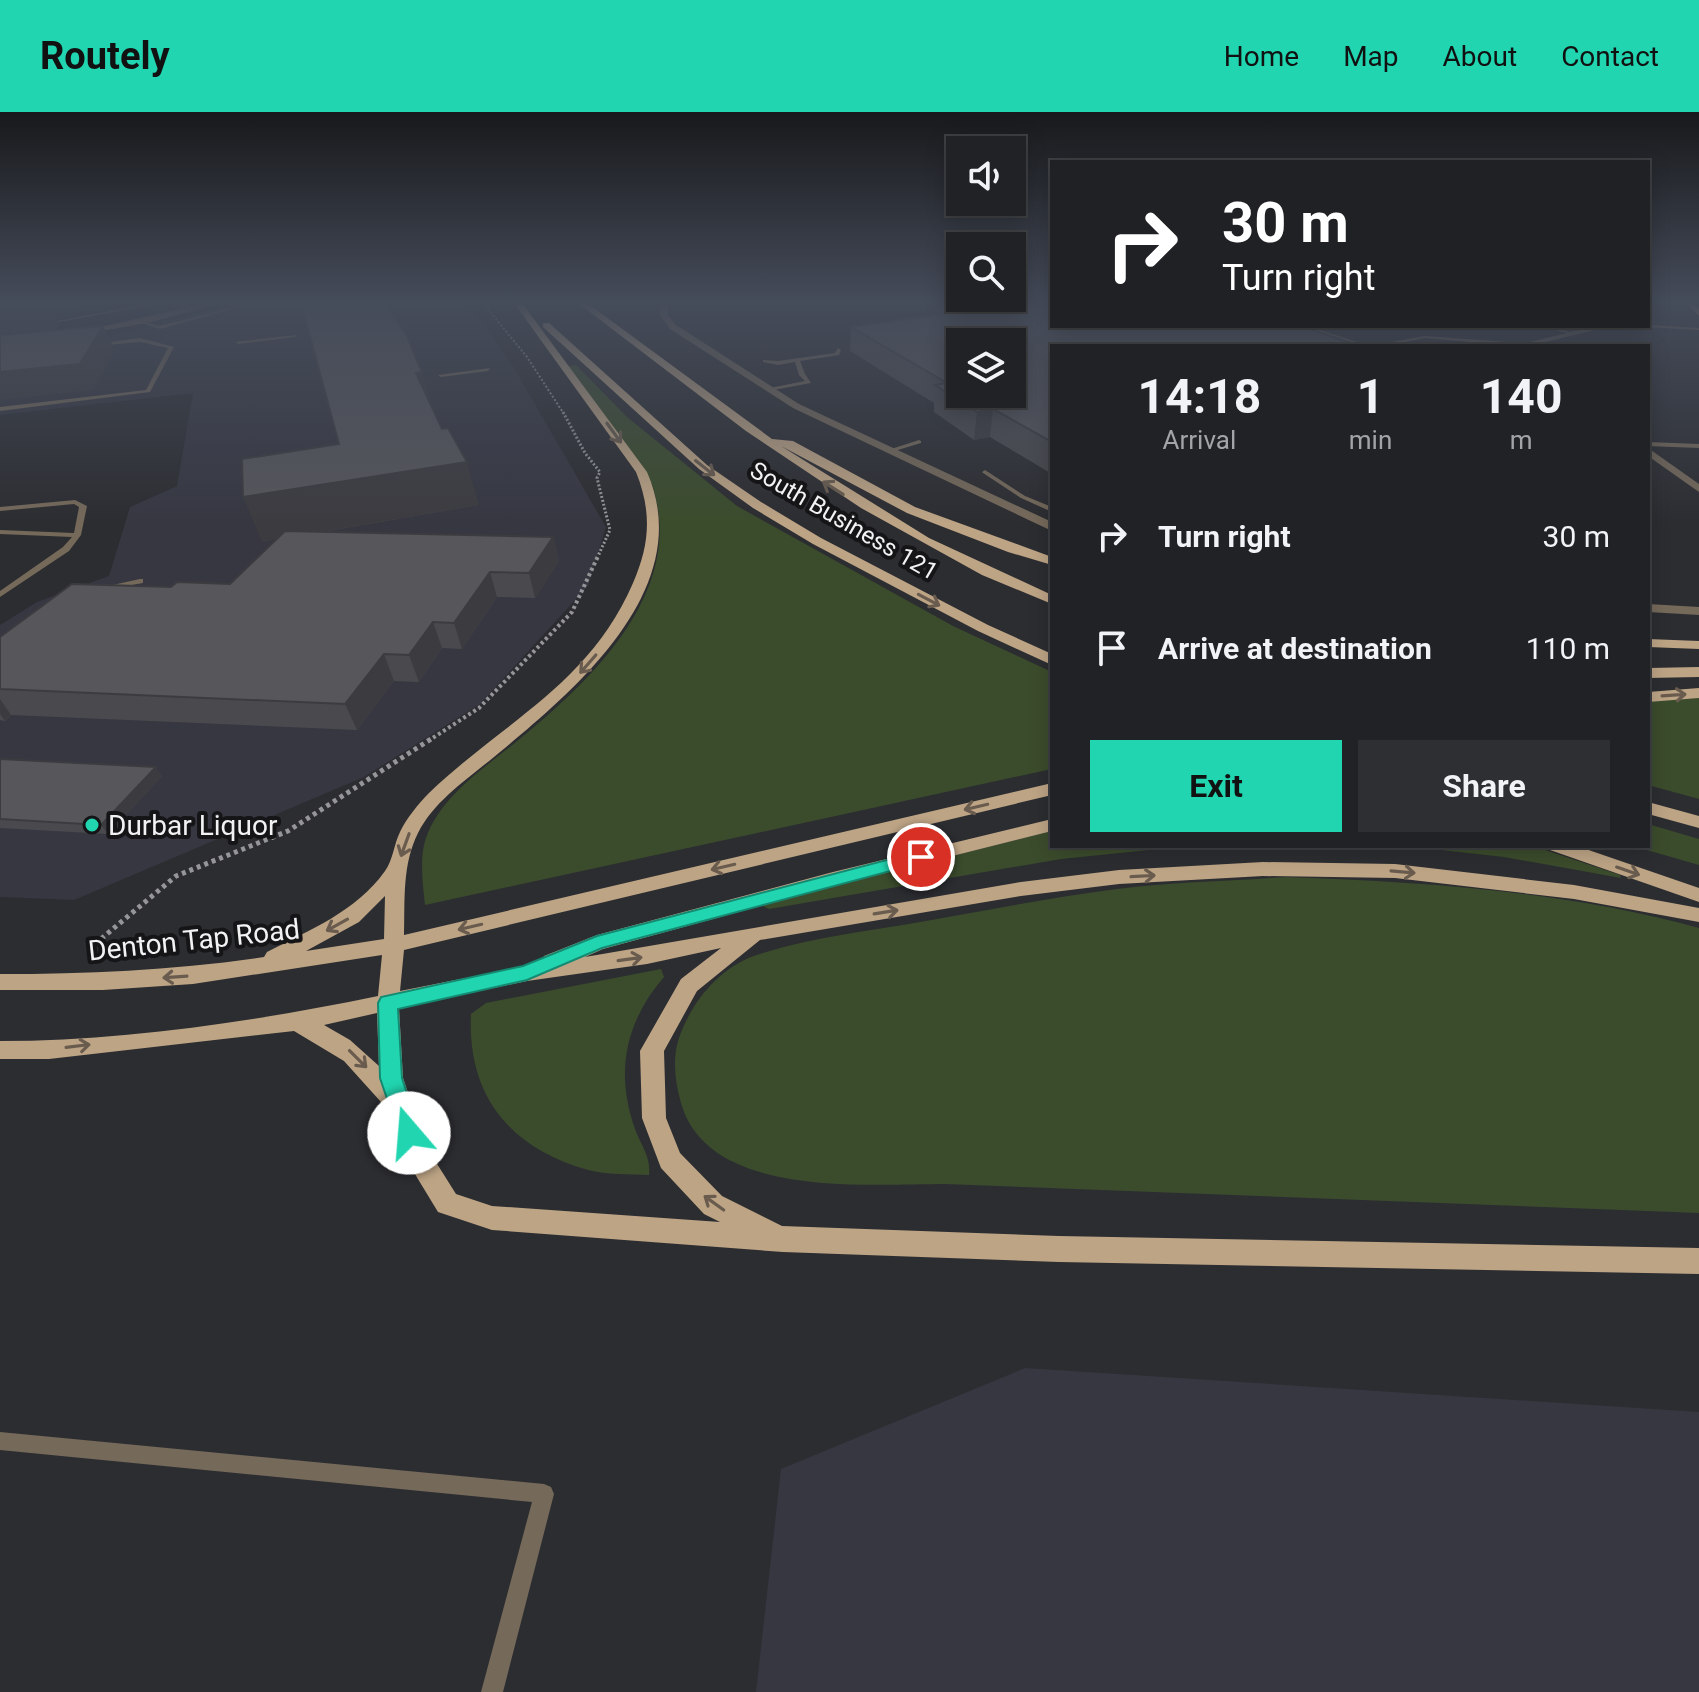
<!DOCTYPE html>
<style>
body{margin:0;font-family:Roboto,sans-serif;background:#2d2f32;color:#f1f3f6;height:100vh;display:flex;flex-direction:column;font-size:30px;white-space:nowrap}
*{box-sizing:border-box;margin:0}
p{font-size:26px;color:#a2a4a7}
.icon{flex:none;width:44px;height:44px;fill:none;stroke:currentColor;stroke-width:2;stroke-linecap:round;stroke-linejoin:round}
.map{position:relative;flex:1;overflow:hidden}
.drawer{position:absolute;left:1050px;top:232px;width:600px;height:504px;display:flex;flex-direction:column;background:#212225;border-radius:0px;box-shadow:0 4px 20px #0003,0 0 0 2px #3e3f42}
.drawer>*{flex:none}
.top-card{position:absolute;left:1050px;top:48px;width:600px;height:168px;border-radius:0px;box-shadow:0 4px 20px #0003,0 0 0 2px #3e3f42;background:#202124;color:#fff;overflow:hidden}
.tools{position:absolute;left:946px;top:24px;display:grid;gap:16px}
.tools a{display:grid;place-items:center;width:80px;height:80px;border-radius:0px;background:#212225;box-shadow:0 4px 20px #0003,0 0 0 2px #3e3f42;font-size:40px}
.pin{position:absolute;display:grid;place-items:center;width:68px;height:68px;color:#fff;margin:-34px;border:4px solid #fff;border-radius:50%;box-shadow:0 2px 8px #0007}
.me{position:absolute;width:88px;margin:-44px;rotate:342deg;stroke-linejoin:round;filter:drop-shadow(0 0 6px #0008)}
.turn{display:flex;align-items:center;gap:28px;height:168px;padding:0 40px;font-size:36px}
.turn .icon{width:104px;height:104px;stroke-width:2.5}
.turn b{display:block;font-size:56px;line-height:68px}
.eta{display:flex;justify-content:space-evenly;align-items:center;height:136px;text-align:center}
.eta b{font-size:48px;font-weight:700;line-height:56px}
.action{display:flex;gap:16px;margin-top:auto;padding:16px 40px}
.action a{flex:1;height:92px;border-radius:0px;background:#21d5b0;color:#111;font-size:32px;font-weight:700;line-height:92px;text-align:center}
.action a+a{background:#2d2f32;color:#f1f3f6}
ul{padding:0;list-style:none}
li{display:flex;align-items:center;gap:24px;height:112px;padding:0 40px}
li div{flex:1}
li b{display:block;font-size:30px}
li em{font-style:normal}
header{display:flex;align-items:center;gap:48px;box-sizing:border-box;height:112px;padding:0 40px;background:#21d5b0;color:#111}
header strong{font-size:38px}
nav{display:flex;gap:44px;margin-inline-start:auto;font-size:28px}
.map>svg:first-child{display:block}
.built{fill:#363741}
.green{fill:#3b4c2c}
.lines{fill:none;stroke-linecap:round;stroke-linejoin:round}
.path-far3{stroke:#96969a;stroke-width:2;stroke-dasharray:2 2;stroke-linecap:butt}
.path-far2{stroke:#96969a;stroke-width:3;stroke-dasharray:2 2;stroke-linecap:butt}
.path-far1{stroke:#96969a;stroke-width:4;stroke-dasharray:3 3;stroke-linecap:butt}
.path{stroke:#96969a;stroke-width:5;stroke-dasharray:4 4;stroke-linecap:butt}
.lane{fill:#75695a;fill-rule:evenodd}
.street{fill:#75695a;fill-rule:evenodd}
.primary{fill:#bda485;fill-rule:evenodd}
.wall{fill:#4a4a4e}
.shaded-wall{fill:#3c3c40}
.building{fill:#56565b;stroke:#3c3c40;stroke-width:2;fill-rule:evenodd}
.oneway{stroke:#695c4e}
.route{fill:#21d5b0;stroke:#158a72;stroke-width:2}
.poi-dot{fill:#21d5b0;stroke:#151517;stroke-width:3}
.labels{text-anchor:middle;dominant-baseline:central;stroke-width:8;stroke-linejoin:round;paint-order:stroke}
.far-street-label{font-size:24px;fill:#f2f2f5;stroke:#151517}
.poi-label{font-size:28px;fill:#f2f2f5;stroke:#151517;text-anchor:start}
.street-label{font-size:28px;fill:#f2f2f5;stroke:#151517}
</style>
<header>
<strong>Routely</strong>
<nav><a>Home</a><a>Map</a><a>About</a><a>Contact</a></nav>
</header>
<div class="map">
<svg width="1699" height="1580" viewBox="0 0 1699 1580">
<rect width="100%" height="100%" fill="#2c2d31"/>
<!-- built -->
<g class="built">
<polygon points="239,191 468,191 514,256 606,415 588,474 480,592 364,665 74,788 0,785 0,513 37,490 109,464 130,395 177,374 193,281 0,303 0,236 97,227"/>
<polygon points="1025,1256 1699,1300 1699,1580 756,1580 781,1357"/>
</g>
<!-- green -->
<g class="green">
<path d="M576,253L627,305L737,394L953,514L1052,560V657L425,793C423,773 419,746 426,726C441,684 483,657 516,630C588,571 684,483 654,379C652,370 644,361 639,353C617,319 593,287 568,254Z"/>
<polygon points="1699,586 1699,687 1648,673 1648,588"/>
<polygon points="1648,712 1699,727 1699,753 1633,734 1648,734"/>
<polygon points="1052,719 1052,734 1188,734 1061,747 769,797 759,792"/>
<polygon points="1405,734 1533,734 1620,763 1621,766 1504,745"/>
<path d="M1286,765C1426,770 1564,779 1699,816V1101L945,1072C867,1072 708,1087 681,991C675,969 672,947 679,926C691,891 718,857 754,844C809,825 870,819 926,809C990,798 1053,785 1117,777C1173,770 1230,769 1286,765Z"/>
<path d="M661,857L664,865C625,910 615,961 635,1017C641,1034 651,1044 649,1063C629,1062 607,1063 588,1058C510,1036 467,984 471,902L486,891Z"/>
</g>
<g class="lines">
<!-- path-far3 -->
<polyline class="path-far3" points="483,191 527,245 564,302"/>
<!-- path-far2 -->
<polyline class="path-far2" points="563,300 585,341 600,360 597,366 610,418 598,444"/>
<!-- path-far1 -->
<polyline class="path-far1" points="428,629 479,596 572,500 599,442"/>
<!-- path -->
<polyline class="path" points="89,837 176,764 288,719 431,627"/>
<!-- lane -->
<g class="lane">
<polygon points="152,191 163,191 43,213 41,212"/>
<polygon points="167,191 178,191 199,196 197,197"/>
<polygon points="247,191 255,191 160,217 138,210 140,209 160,214"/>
<polygon points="1648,213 1699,216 1699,218 1646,215"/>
<polygon points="1302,214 1309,214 1368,234 1360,234"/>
<polygon points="1542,214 1550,214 1572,221 1570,222"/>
<polygon points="297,223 295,225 238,232 235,230"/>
<polygon points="1425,224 1520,231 1523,233 1514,234 1425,226 1395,232 1392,230"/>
<polygon points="140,226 174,235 150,280 0,299 0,295 146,278 168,236 140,230 98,234 95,232"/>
<polygon points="838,236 841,238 839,243 800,249 805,262 811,271 768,279 765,277 805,269 799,263 795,250 778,253 763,250 763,248 778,249 835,241"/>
<polygon points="490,256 488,259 441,265 438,263"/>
<polygon points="919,328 921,329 921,331 888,341 885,339"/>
<polygon points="1648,330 1699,332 1699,336 1648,334"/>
<polygon points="985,358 1025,384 1052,395 1052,400 1021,386 983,361 982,360"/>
<polygon points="75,388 87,394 81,423 69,439 0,485 0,479 63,435 72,425 0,422 0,418 74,421 79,395 74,392 0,399 0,395"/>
<polygon points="140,467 143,467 143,471 103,478 99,476"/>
<polygon points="0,1320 544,1372 551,1375 554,1382 503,1580 481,1580 532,1390 0,1338"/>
</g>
<!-- street -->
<g class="street">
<polygon points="206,191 220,191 152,210 79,223 75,221"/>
<polygon points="662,191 670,191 667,202 676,213 799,292 1052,410 1052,419 793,296 670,217 659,202"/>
<polygon points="1596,214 1611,214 1529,234 1514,234"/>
<polygon points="1648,336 1699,372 1699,380 1648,344"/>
<polygon points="1648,492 1699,495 1699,503 1648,500"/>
</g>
<!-- primary -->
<g class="primary">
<path d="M514,191H522L647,360C697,474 579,575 500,640C472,664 435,687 418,721C402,753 405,788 404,823L1052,671V683L404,838L400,879L542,851L544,844L597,823L833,760L1052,707V719L833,774L603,837L585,845L1021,770L1119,758L1263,750L1395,752L1574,773L1699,796V810L1574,787L1395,766L1263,764L1119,772L1021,784L760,828L697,879L664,939L666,1006L680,1041L722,1084L782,1114L1059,1124L1699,1136V1162L1059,1150L783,1140L492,1118L438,1100L407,1049L390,1000L344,949L294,919L49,947H0V929C124,929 257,909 378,884L382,843L193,872L103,878H0V862C89,862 176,858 264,845L267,840C309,818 356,800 385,759C393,748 394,732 400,720C406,707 419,691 429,681C504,609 589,573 633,471C650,432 652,400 636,360ZM385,784L384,827L306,839L359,810ZM721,836L681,867L640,939L642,1006L661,1056L704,1102L720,1110L492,1094L456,1082L427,1036L403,966L399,896L527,869L647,852ZM377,901L379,954L350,928L324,913Z"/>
<polygon points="578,191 587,191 772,327 793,329 915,395 1052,445 1052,453 1008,440 907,401 781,334 929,426 1052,483 1052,492 982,463 861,396 746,319"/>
<polygon points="1685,191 1693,191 1699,197 1699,204"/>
<polygon points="543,211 549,211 707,353 761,390 821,426 988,513 1052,542 1052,553 978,519 813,432 753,396 699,357 543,215"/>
<polygon points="1648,527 1699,529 1699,537 1648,535"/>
<polygon points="1699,555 1699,565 1648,566 1648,556"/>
<polygon points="1699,576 1699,586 1648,590 1648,580"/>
<polygon points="1648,690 1699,704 1699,716 1648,702"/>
<polygon points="1548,734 1577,734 1699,776 1699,790 1550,738"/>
</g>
</g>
<!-- wall -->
<g class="wall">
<polygon points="922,191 1052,191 1052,362 990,325 974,328 934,300 934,291 850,239 851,215 941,202"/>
<polygon points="433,298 479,393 322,420 553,425 559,449 535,486 497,485 462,537 442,536 419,570 394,569 357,618 11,603 5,609 0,608 0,525 171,475 230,472 276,427 262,430 339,332"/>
<polygon points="0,647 162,664 108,722 0,716"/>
</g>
<!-- shaded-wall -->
<g class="shaded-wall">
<polygon points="0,191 87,191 88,194 72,205 55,207 59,214 55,218 0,239"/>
<polygon points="103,214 115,238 94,278 0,288 0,260"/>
<polygon points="422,260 433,298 416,261"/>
<polygon points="993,297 990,325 974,328 977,300"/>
<polygon points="467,350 479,393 262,430 243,385"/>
<polygon points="553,425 559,449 535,486 529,461"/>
<polygon points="490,460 497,485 462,537 454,511"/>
<polygon points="433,510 442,536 419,570 409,543"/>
<polygon points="384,542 394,569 357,618 345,592"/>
<polygon points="0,587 11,603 5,609 0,602"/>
<polygon points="156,655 162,664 108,722 101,713"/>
</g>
<!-- building -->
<g class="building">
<polygon points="47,191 42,194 0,199 0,196"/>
<polygon points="301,191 386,191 407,224 422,260 416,261 442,317 448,316 467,350 243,385 242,347 339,332"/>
<path d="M965,191H1052V214H1301L1360,234H1052V330L993,297L977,300L935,273L947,271L851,215L976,197ZM960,230H1012V282H960Z"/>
<polygon points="23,207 0,212 0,210"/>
<polygon points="103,214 80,252 0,260 0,223"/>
<polygon points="285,419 553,425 529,461 490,460 454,511 433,510 409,543 384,542 345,592 0,577 0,525 72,472 171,475 177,470 230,472"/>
<polygon points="0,647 156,655 101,713 0,707"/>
</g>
<!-- one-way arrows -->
<defs><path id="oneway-shaft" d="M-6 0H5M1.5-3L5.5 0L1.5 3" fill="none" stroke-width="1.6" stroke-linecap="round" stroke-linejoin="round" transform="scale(2)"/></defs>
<g class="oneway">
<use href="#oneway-shaft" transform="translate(614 321) rotate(54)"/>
<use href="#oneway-shaft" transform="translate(705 356) rotate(38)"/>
<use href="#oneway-shaft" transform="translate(833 376) rotate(-148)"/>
<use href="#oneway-shaft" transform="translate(929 488) rotate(28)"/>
<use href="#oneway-shaft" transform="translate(588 552) rotate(131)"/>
<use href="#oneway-shaft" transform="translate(1674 583) rotate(-4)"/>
<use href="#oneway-shaft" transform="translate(976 695) rotate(167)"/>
<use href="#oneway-shaft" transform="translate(405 733) rotate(110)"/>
<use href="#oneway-shaft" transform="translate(723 755) rotate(167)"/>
<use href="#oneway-shaft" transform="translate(1628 759) rotate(19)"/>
<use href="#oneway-shaft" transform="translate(1403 760) rotate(5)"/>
<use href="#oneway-shaft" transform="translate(1143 764) rotate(-3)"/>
<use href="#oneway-shaft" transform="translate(886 800) rotate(-9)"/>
<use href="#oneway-shaft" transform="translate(337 813) rotate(151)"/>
<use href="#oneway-shaft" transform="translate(470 815) rotate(167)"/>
<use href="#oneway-shaft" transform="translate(630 847) rotate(-8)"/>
<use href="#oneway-shaft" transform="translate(175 865) rotate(176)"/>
<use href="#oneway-shaft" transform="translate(78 934) rotate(-7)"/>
<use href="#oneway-shaft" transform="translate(358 947) rotate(45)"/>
<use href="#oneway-shaft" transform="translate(714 1091) rotate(-144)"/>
</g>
<!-- sky -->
<linearGradient id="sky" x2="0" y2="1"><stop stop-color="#18191b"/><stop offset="0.46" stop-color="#454c5a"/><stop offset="1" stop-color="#454c5a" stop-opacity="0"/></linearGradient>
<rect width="1699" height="412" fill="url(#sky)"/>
<!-- route -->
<polygon class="route" points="921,739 928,741 930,745 928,749 602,836 527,868 398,897 402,966 420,1021 417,1028 409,1030 401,1028 380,966 378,891 381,885 523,854 597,824"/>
<!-- markers -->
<circle class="poi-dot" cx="92" cy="713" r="8"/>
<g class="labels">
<!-- far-street labels -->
<g class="far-street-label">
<text transform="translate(844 409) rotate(30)">South Business 121</text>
</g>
<!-- poi labels -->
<g class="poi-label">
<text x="108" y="713">Durbar Liquor</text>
</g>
<!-- street labels -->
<g class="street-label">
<text transform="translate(194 828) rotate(-6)">Denton Tap Road</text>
</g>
</g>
</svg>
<div class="tools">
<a><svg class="icon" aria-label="sound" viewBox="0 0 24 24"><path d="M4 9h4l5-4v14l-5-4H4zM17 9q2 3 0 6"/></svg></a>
<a><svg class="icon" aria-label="search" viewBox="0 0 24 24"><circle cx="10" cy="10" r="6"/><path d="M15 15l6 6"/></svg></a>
<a><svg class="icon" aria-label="layers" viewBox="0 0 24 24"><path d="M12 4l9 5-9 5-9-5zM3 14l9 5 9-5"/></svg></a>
</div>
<div class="pin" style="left:921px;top:745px;background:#d93025"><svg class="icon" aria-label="arrive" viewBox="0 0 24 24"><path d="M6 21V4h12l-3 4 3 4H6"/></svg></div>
<svg class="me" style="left:409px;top:1021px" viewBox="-20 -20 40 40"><circle r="19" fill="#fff"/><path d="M0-13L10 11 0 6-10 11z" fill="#21d5b0"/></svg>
<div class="top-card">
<div class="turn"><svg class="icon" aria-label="right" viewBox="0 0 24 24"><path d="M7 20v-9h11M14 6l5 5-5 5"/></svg><div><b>30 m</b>Turn right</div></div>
</div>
<section class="drawer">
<div class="eta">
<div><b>14:18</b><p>Arrival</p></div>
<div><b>1</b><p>min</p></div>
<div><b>140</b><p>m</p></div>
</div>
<ul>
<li><svg class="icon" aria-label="right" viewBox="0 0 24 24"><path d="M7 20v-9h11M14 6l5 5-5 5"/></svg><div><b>Turn right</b></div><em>30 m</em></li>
<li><svg class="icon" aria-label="arrive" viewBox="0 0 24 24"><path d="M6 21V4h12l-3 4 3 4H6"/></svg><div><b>Arrive at destination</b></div><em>110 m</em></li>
</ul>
<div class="action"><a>Exit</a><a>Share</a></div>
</section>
</div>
